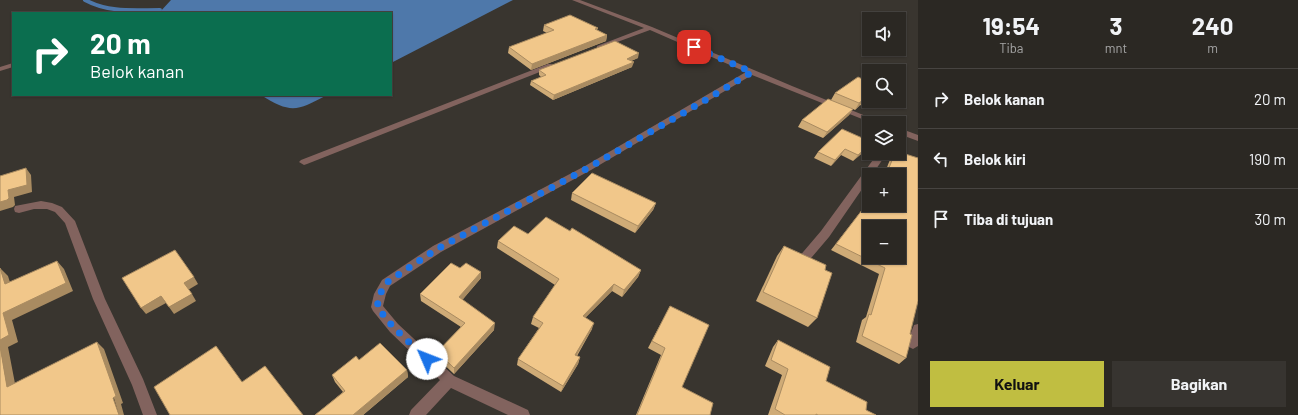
<!DOCTYPE html>
<html lang="id">
<meta charset="utf-8">
<style>
body{margin:0;font-family:Barlow,sans-serif;background:#373430;color:#f1f3f6;height:100vh;display:flex;flex-direction:column;font-size:15px;white-space:nowrap}
*{box-sizing:border-box;margin:0}
p{font-size:13px;color:#a6a6a6}
.icon{flex:none;width:22px;height:22px;fill:none;stroke:currentColor;stroke-width:2;stroke-linecap:round;stroke-linejoin:round}
.map{position:relative;flex:1;overflow:hidden}
.drawer{display:flex;flex-direction:column;background:#2b2823;width:380px}
.drawer>*{flex:none}
.guide{position:absolute;left:12px;top:12px;width:380px;height:84px;border-radius:0px;box-shadow:0 1px 3px #0004,0 0 0 1px #474441;background:#0b6e4f;color:#fff;overflow:hidden}
.tools{position:absolute;left:862px;top:12px;display:grid;gap:8px}
.tools a{display:grid;place-items:center;width:44px;height:44px;border-radius:0px;background:#2b2823;box-shadow:0 1px 3px #0004,0 0 0 1px #474441;font-size:20px}
.pin{position:absolute;display:grid;place-items:center;width:34px;height:34px;color:#fff;margin:-17px;border-radius:8px;box-shadow:0 2px 6px #0006}
.me{position:absolute;width:44px;margin:-22px;rotate:314deg;stroke-linejoin:round;filter:drop-shadow(0 0 3px #0008)}
.turn{display:flex;align-items:center;gap:14px;height:84px;padding:0 12px;font-size:18px}
.turn .icon{width:52px;height:52px;stroke-width:2.5}
.turn b{display:block;font-size:28px;line-height:34px}
.eta{display:flex;justify-content:space-evenly;align-items:center;height:68px;text-align:center}
.eta b{font-size:24px;font-weight:700;line-height:28px}
.action{display:flex;gap:8px;margin-top:auto;padding:8px 12px}
.action a{flex:1;height:46px;border-radius:0px;background:#c0be41;color:#111;font-size:16px;font-weight:700;line-height:46px;text-align:center}
.action a+a{background:#373430;color:#f1f3f6}
ul{padding:0;list-style:none}
li{display:flex;align-items:center;gap:12px;height:60px;padding:0 12px;border-top:1px solid #474441}
li div{flex:1}
li b{display:block;font-size:15px}
li em{font-style:normal}
main{display:flex;flex:1;min-height:0}
.map>svg:first-child{display:block}
.water{fill:#4e78aa}
.lines{fill:none;stroke-linecap:round;stroke-linejoin:round}
.stream{stroke:#4e78aa;stroke-width:4}
.minor{fill:#82635e;fill-rule:evenodd}
.wall{fill:#cfab77}
.shaded-wall{fill:#a98b61}
.building{fill:#f1c78a;stroke:#a98b61;fill-rule:evenodd}
.route{stroke:#1a73e8;stroke-width:7;stroke-dasharray:0 12.6}
</style>
<main>
<div class="map">
<svg width="918" height="415" viewBox="0 0 918 415">
<rect width="100%" height="100%" fill="#39352f"/>
<!-- water -->
<g class="water">
<polygon points="171,0 513,0 391,63 391,13 159,13"/>
<path d="M261,95H327C297,111 291,114 261,95Z"/>
</g>
<g class="lines">
<!-- stream -->
<path class="stream" d="M85,0C109,13 134,10 160,10"/>
<!-- minor -->
<g class="minor">
<polygon points="572,0 580,0 652,27 792,86 883,123 872,123 752,75 591,170 441,252 390,286 386,294 383,306 398,324 454,376 528,410 530,415 508,415 451,388 426,415 409,415 411,410 440,380 390,332 373,311 371,307 374,294 382,280 433,246 585,166 746,72 650,30 601,48 597,48 597,46 644,28"/>
<polygon points="13,63 13,67 0,71 0,67"/>
<polygon points="548,64 551,64 555,66 307,164 304,165 299,162 301,160"/>
<polygon points="899,128 918,135 918,141 899,134"/>
<polygon points="878,153 887,153 872,175 869,175 869,179 829,237 806,264 802,265 798,264 796,261 798,258 821,231"/>
<polygon points="41,201 52,203 62,207 75,221 105,299 143,379 157,415 143,415 132,385 93,299 65,223 55,212 47,209 34,209 19,213 15,212 14,209 15,206"/>
<polygon points="918,324 918,346 913,349 909,347 907,343 914,325"/>
</g>
</g>
<!-- wall -->
<g class="wall">
<polygon points="544,25 598,28 597,30 607,35 606,41 531,70 508,53 509,47 547,33 543,31"/>
<polygon points="638,58 631,61 632,67 553,100 530,85 531,81 541,77 539,75 539,70"/>
<polygon points="869,82 869,101 878,101 868,108 860,105 855,110 853,109 849,115 823,138 798,127 802,120 831,100 835,93"/>
<polygon points="869,141 869,146 868,148 853,161 841,155 831,166 814,158 818,152"/>
<polygon points="894,153 899,153 910,334 906,358 899,364 856,342 862,320 866,317 879,274 831,250 869,201 899,175 884,175 891,157"/>
<polygon points="572,193 656,203 653,210 635,233 571,200"/>
<polygon points="528,234 641,270 638,277 622,297 612,291 585,318 592,329 577,356 580,357 578,364 561,392 517,365 518,359 539,328 531,324 533,317 555,285 497,248 498,241"/>
<polygon points="784,246 825,270 817,318 808,327 756,301 777,256"/>
<polygon points="460,268 481,272 481,278 462,300 494,330 454,374 437,358 437,352 461,327 421,301 420,294"/>
<polygon points="670,306 682,387 710,415 636,415 661,355 648,348"/>
<polygon points="778,340 826,381 866,410 876,415 768,415 782,375 765,366 773,347"/>
<polygon points="359,360 407,370 408,377 363,415 315,415 343,392 335,382 332,375"/>
</g>
<!-- shaded-wall -->
<g class="shaded-wall">
<polygon points="607,35 606,41 531,70 532,64"/>
<polygon points="639,53 638,58 626,63 627,59"/>
<polygon points="634,62 632,67 553,100 554,95"/>
<polygon points="865,98 860,105 855,110 859,103"/>
<polygon points="873,101 878,101 868,108 872,102"/>
<polygon points="853,109 849,115 823,138 827,132"/>
<polygon points="869,145 869,146 868,148 853,161 858,155"/>
<polygon points="845,149 841,155 831,166 835,160"/>
<polygon points="26,168 31,175 32,192 14,197 15,205 13,207 0,211 0,202 8,190"/>
<polygon points="656,203 653,210 635,233 638,226"/>
<polygon points="57,261 64,269 73,291 12,320 18,342 8,347 17,394 7,387 0,346 0,340 3,313"/>
<polygon points="0,268 8,276 13,292 5,284"/>
<polygon points="641,270 638,277 622,297 624,290"/>
<polygon points="481,272 481,278 459,304 459,297"/>
<polygon points="194,277 198,284 188,290 184,283"/>
<polygon points="614,284 612,291 580,323 583,316"/>
<polygon points="192,294 196,301 174,314 169,307"/>
<polygon points="161,296 166,303 146,314 141,308"/>
<polygon points="495,323 494,330 454,374 454,368"/>
<polygon points="594,323 592,329 573,361 575,355"/>
<polygon points="97,342 104,349 123,403 121,404 124,415 119,415"/>
<polygon points="580,357 578,364 561,392 563,386"/>
<polygon points="407,370 408,377 363,415 353,415"/>
</g>
<!-- building -->
<g class="building">
<polygon points="570,15 598,28 595,29 607,35 532,64 509,47 554,30 544,25"/>
<polygon points="615,41 639,53 627,59 634,62 554,95 531,81 546,75 539,70"/>
<polygon points="858,77 869,82 869,100 865,98 859,103 835,93"/>
<polygon points="828,99 853,109 827,132 802,120"/>
<polygon points="842,129 869,141 869,145 858,155 845,149 835,160 818,152"/>
<path d="M899,152L918,158V301L910,334L912,335L906,358L862,336L869,314L871,315L885,268L836,244L869,201V205H899V175H886L895,153H899ZM869,227H899V257H869Z"/>
<polygon points="26,168 27,185 8,190 9,198 7,200 0,202 0,176"/>
<polygon points="592,173 656,203 638,226 572,193"/>
<polygon points="546,217 570,231 572,228 641,270 624,290 614,284 583,316 594,323 575,355 580,357 563,386 518,359 543,323 533,317 559,279 498,241 514,226 528,234"/>
<polygon points="784,246 826,265 825,270 832,273 817,318 763,292"/>
<polygon points="175,250 194,277 184,283 192,294 169,307 161,296 141,308 122,278"/>
<polygon points="57,261 66,283 3,313 9,335 0,340 0,268 5,284"/>
<polygon points="451,263 460,268 466,263 481,272 459,297 495,323 454,368 437,352 465,323 420,294"/>
<polygon points="670,306 709,325 682,387 713,403 710,415 637,415 665,348 652,341"/>
<polygon points="778,340 830,367 826,381 867,402 866,410 876,415 818,415 816,414 816,415 785,415 775,409 788,369 771,360"/>
<polygon points="97,342 116,396 113,398 119,415 0,415 0,346 7,387"/>
<polygon points="380,343 407,370 353,415 315,415 345,391 332,375 356,356 359,360"/>
<polygon points="216,346 242,382 265,366 303,415 170,415 154,387"/>
</g>
<g class="lines">
<!-- route -->
<polyline class="route" points="427,359 394,328 377,307 380,294 386,283 437,249 588,168 704,101 752,72 694,47"/>
</g>
</svg>
<div class="tools">
<a><svg class="icon" aria-label="sound" viewBox="0 0 24 24"><path d="M4 9h4l5-4v14l-5-4H4zM17 9q2 3 0 6"/></svg></a>
<a><svg class="icon" aria-label="search" viewBox="0 0 24 24"><circle cx="10" cy="10" r="6"/><path d="M15 15l6 6"/></svg></a>
<a><svg class="icon" aria-label="layers" viewBox="0 0 24 24"><path d="M12 4l9 5-9 5-9-5zM3 14l9 5 9-5"/></svg></a>
<a>+</a>
<a>−</a>
</div>
<div class="pin" style="left:694px;top:47px;background:#d93025"><svg class="icon" aria-label="arrive" viewBox="0 0 24 24"><path d="M6 21V4h12l-3 4 3 4H6"/></svg></div>
<svg class="me" style="left:427px;top:359px" viewBox="-20 -20 40 40"><circle r="19" fill="#fff"/><path d="M0-13L10 11 0 6-10 11z" fill="#1a73e8"/></svg>
<div class="guide">
<div class="turn"><svg class="icon" aria-label="right" viewBox="0 0 24 24"><path d="M7 20v-9h11M14 6l5 5-5 5"/></svg><div><b>20 m</b>Belok kanan</div></div>
</div>
</div>
<section class="drawer">
<div class="eta">
<div><b>19:54</b><p>Tiba</p></div>
<div><b>3</b><p>mnt</p></div>
<div><b>240</b><p>m</p></div>
</div>
<ul>
<li><svg class="icon" aria-label="right" viewBox="0 0 24 24"><path d="M7 20v-9h11M14 6l5 5-5 5"/></svg><div><b>Belok kanan</b></div><em>20 m</em></li>
<li><svg class="icon" aria-label="left" viewBox="0 0 24 24"><path d="M17 20v-9H6M10 6l-5 5 5 5"/></svg><div><b>Belok kiri</b></div><em>190 m</em></li>
<li><svg class="icon" aria-label="arrive" viewBox="0 0 24 24"><path d="M6 21V4h12l-3 4 3 4H6"/></svg><div><b>Tiba di tujuan</b></div><em>30 m</em></li>
</ul>
<div class="action"><a>Keluar</a><a>Bagikan</a></div>
</section>
</main>
